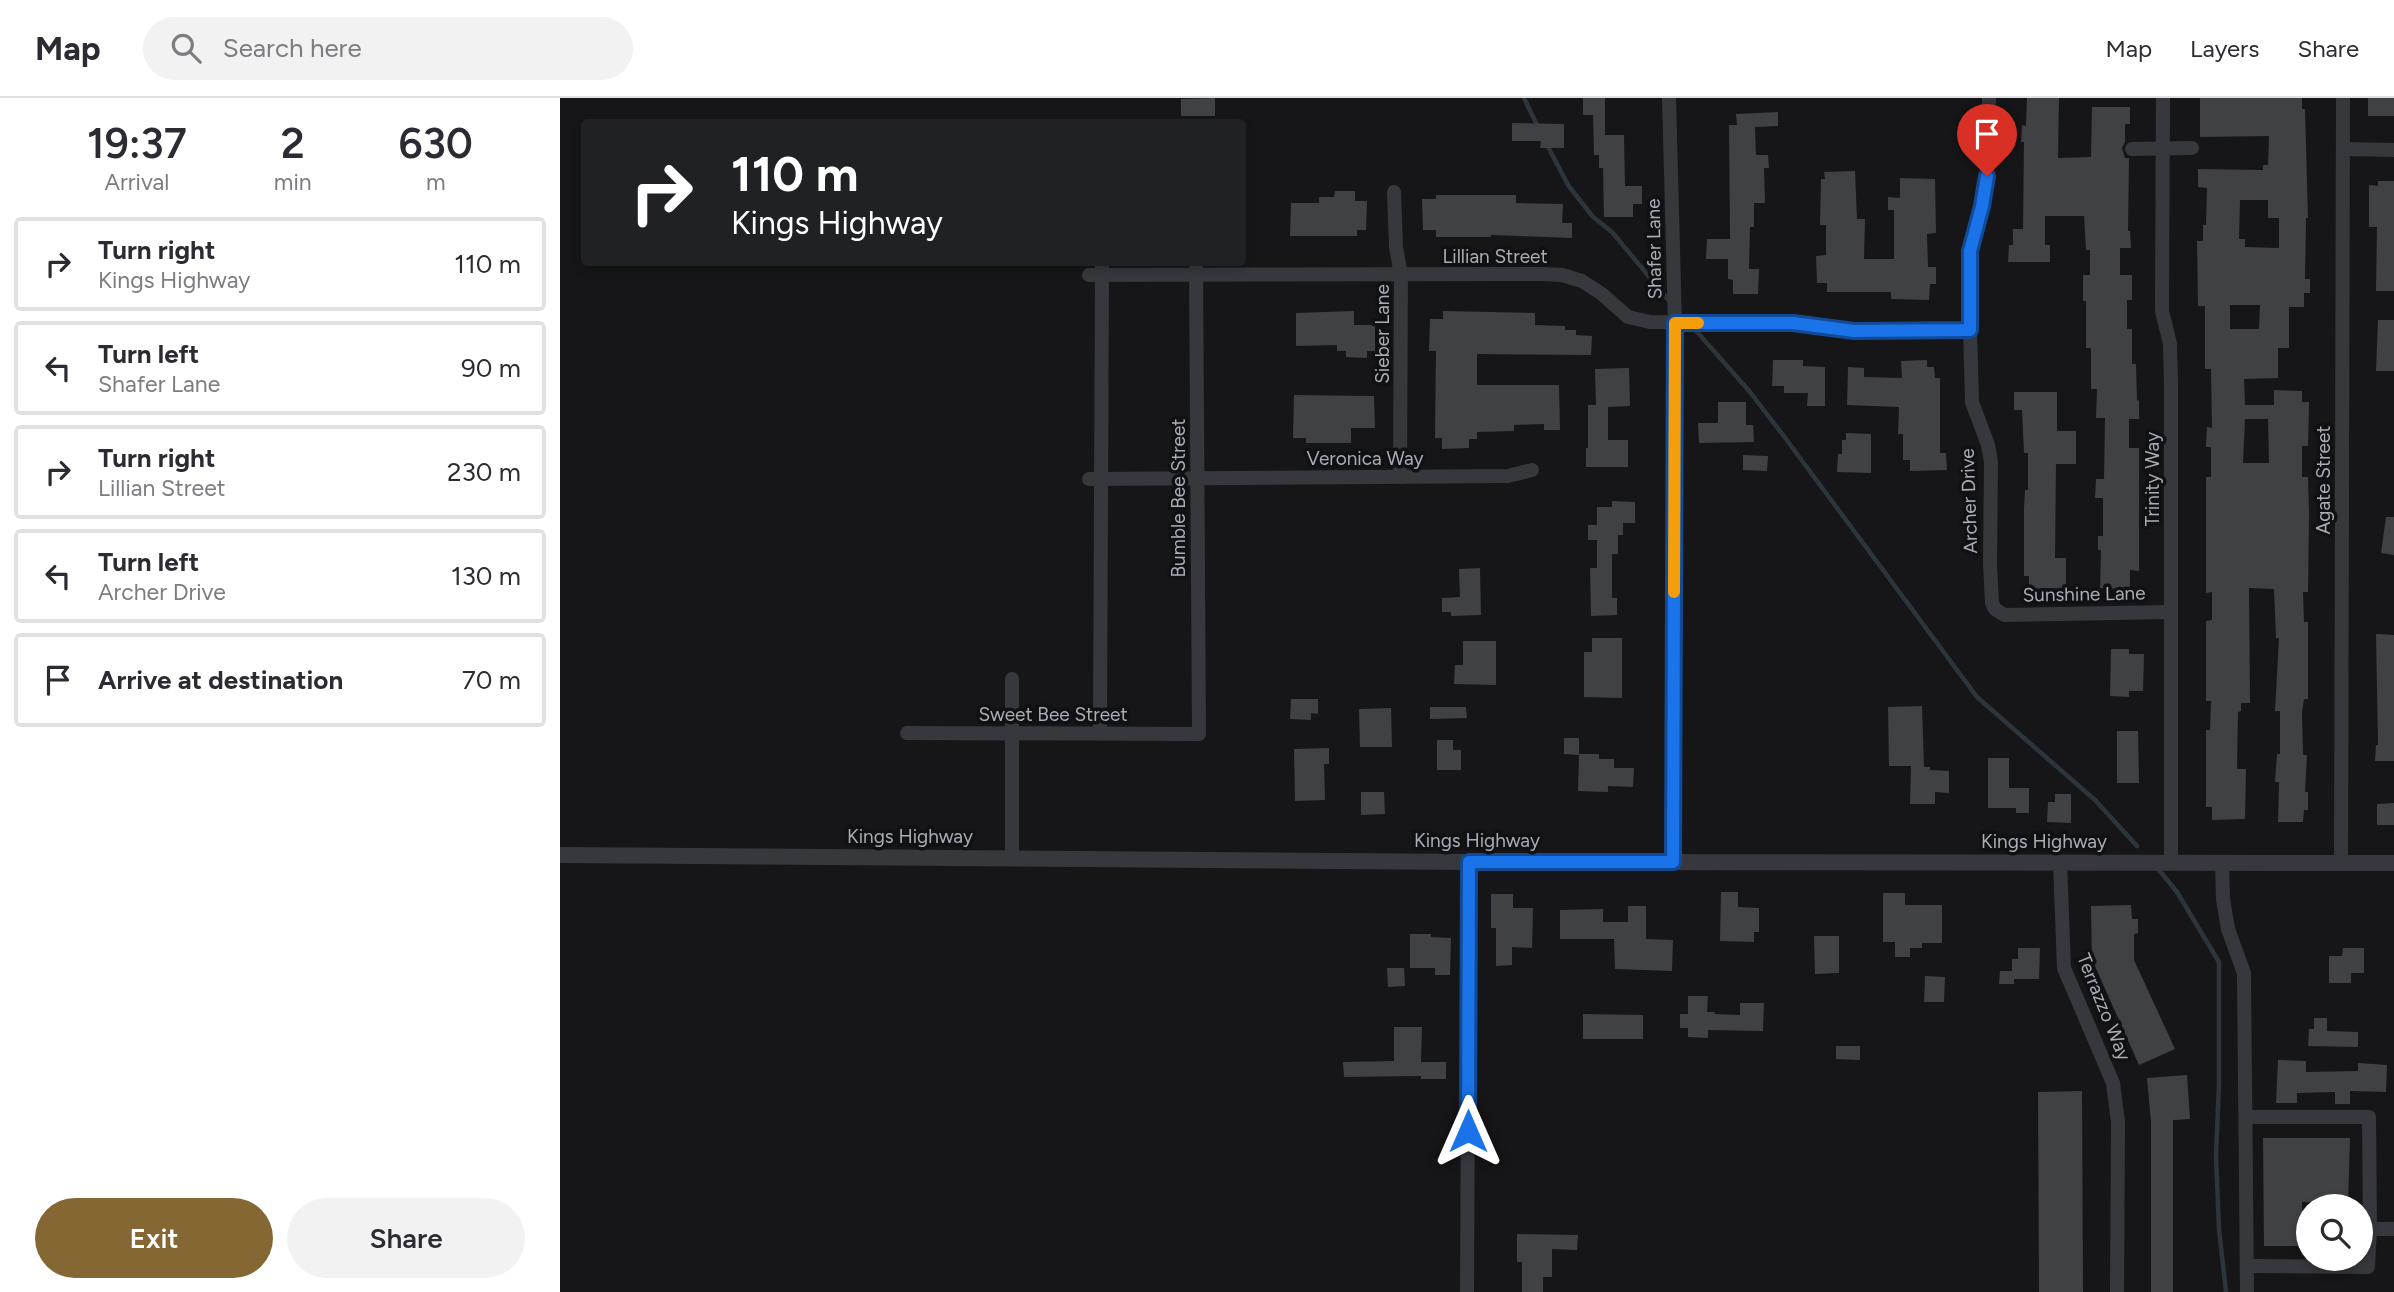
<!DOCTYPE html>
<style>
body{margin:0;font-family:Figtree,sans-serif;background:#f2f2f3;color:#2b2b33;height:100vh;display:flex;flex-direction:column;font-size:26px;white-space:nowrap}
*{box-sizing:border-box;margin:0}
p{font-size:23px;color:#7c7c81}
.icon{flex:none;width:38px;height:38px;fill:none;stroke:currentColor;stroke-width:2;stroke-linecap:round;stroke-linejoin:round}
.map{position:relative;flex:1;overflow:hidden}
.panel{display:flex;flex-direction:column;background:#fff;width:560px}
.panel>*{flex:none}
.banner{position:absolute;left:21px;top:21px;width:665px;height:147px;border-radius:7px;box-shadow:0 4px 10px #0003;background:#202124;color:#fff;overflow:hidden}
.buttons{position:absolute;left:1736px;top:1096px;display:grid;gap:14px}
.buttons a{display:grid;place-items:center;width:77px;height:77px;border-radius:50%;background:#fff;box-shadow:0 4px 10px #0003;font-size:35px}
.pin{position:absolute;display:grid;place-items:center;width:60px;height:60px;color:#fff;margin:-72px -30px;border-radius:50% 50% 50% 0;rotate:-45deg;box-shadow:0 0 7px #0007}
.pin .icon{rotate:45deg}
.me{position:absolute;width:77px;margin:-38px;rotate:0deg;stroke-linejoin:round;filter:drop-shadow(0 0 5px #0008)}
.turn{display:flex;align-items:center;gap:24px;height:147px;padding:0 35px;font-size:32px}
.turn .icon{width:91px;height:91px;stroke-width:2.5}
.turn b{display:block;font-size:49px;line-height:60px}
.eta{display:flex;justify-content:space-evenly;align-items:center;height:119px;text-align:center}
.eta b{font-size:42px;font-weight:600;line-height:49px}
.button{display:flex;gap:14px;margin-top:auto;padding:14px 35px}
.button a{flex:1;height:80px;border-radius:42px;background:#856733;color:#fff;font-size:28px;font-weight:600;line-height:80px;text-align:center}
.button a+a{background:#f2f2f3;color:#2b2b33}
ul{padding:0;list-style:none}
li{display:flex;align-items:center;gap:21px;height:94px;margin:0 14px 10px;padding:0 21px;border:4px solid #e1e1e2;border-radius:7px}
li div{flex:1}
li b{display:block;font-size:26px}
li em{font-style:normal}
header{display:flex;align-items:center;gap:42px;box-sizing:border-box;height:98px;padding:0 35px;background:#fff;border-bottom:2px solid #e1e1e2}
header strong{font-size:33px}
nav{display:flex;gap:38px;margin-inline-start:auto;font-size:24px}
.search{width:490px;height:63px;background:#f2f2f3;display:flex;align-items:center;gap:18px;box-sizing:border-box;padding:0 24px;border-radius:38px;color:#7c7c81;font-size:26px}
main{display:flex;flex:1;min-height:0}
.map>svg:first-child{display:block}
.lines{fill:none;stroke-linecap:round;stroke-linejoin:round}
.stream{stroke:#2c353c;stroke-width:4.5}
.building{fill:#404145;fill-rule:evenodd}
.minor{stroke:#37383d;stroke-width:14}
.tertiary{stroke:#37383d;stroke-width:16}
.route-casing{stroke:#114b97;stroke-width:18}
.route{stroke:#1a73e8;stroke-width:12}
.slow{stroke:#f59e0b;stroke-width:12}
.labels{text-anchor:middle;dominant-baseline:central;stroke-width:7;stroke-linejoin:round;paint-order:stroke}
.street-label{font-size:19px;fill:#a8adb8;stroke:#111113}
</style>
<header>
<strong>Map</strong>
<div class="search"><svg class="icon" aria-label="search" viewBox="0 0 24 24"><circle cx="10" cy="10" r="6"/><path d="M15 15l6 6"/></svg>Search here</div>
<nav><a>Map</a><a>Layers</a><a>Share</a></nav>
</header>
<main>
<section class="panel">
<div class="eta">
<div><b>19:37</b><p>Arrival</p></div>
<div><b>2</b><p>min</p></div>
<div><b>630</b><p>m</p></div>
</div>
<ul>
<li><svg class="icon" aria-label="right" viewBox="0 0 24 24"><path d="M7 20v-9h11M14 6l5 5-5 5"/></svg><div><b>Turn right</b><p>Kings Highway</p></div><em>110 m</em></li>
<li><svg class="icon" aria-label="left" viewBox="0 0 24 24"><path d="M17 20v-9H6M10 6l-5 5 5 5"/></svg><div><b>Turn left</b><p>Shafer Lane</p></div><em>90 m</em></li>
<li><svg class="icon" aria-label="right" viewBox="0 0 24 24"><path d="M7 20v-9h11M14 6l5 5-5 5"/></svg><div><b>Turn right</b><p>Lillian Street</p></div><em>230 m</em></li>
<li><svg class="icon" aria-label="left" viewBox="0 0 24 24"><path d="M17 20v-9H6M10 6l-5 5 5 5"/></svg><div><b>Turn left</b><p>Archer Drive</p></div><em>130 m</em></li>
<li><svg class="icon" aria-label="arrive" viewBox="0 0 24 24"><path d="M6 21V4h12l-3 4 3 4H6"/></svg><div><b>Arrive at destination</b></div><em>70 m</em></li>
</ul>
<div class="button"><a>Exit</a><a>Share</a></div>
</section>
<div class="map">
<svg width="1834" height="1194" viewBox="0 0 1834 1194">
<rect width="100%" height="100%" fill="#161618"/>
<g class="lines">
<!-- stream -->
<g class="stream">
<polyline points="964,0 979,31"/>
<polyline points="986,45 1008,87 1033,119 1052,134 1111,205"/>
<polyline points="1131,227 1190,294 1223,337 1417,599 1535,702 1577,748"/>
<polyline points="1599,772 1617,794 1659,864 1659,986 1656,1058 1659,1131 1666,1194"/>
</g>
</g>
<!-- building -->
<g class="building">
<polygon points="655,0 655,18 621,18 621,1"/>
<polygon points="1023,0 1045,0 1045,37 1064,37 1065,88 1082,88 1082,106 1073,106 1073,119 1044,119 1043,70 1039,70 1039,57 1034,57 1033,17 1023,17"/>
<polygon points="1467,0 1499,0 1498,60 1531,59 1532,9 1570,9 1570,26 1565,26 1565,44 1562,50 1565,60 1569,60 1568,133 1570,133 1571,150 1560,150 1560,177 1572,177 1572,202 1567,202 1567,231 1572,231 1572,266 1576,266 1577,302 1579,303 1579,321 1569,321 1569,350 1579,350 1579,473 1570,472 1570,491 1540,490 1541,452 1538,452 1538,438 1543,438 1543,400 1535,400 1536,381 1544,381 1545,320 1536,320 1537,291 1531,291 1531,250 1526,250 1526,203 1523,203 1523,177 1530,177 1530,152 1526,152 1524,118 1485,118 1485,147 1490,147 1490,164 1448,164 1449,147 1453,147 1453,131 1463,131 1464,44 1461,44 1462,27 1466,28"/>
<path d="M1640,0H1742V11H1745L1748,120H1746L1745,181H1750V195H1744V209H1729V250H1718V280L1684,281L1685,307H1714V292L1742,293V304H1749L1748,348H1742V379H1748L1749,417L1748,494H1743L1744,524H1748V601H1744L1742,614L1743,657H1747L1745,694H1748V712H1744L1743,724H1718L1719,684H1715L1717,656H1720V613H1715L1719,540H1716L1714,491L1689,490L1690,605H1681V613L1678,614L1677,671H1686L1685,721L1652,722V709H1646V632H1650L1651,603H1646V523L1652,522V494L1646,495V379H1651V349H1646L1647,329L1652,330L1651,271H1645V208H1638L1637,143H1643V127H1646L1647,90L1638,89V71L1703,72V67H1708L1709,38L1640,39ZM1680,102H1708V120H1719V150L1685,149V141H1679ZM1670,207H1700L1699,231H1670ZM1685,321H1708L1709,365H1683Z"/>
<rect x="1808" y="0" width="26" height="18"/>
<polygon points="1218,14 1218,28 1195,29 1196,57 1208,57 1209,70 1204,70 1205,105 1194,105 1194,129 1190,129 1189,171 1199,171 1198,196 1173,196 1173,182 1168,181 1168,161 1146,161 1147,141 1170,141 1169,27 1177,27 1176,16"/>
<polygon points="952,25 1004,26 1004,50 980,50 981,43 952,43"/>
<polygon points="1295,73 1297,121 1305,121 1304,161 1334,161 1334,112 1328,112 1328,99 1340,100 1340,80 1375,81 1376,135 1367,136 1368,169 1376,169 1376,186 1370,186 1369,202 1331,201 1331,194 1267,194 1267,185 1257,185 1256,158 1266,157 1266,127 1260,127 1261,81 1265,81 1264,74"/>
<polygon points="1818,83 1834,83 1834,193 1816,193 1817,129 1809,129 1809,87 1818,88"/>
<polygon points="775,93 795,93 795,103 807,103 806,132 797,132 797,138 730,138 731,105 759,105 759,99 774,99"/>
<polygon points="876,97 956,97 956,105 1003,106 1002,125 1012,125 1012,140 931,137 931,139 876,139 876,132 863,132 862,101 876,101"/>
<polygon points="794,213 794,227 815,227 815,253 807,253 807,260 786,259 786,253 777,253 777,247 736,248 736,215"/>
<polygon points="883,213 975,215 975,227 1005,228 1005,232 1016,232 1016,237 1032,238 1031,257 917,256 917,287 999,287 1000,332 984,332 984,326 954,327 954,333 917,334 917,341 909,341 909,350 882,351 882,340 875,340 876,253 869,253 870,221 883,221"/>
<polygon points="1818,222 1834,222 1834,273 1816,273"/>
<polygon points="1213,262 1243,262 1243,268 1265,269 1265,308 1247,308 1248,295 1224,295 1224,288 1212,288"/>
<polygon points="1367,262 1367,269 1374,269 1375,280 1380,280 1380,355 1386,355 1387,372 1350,373 1350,362 1343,362 1343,336 1338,336 1339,309 1287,307 1288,269 1304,270 1304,279 1342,280 1341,263"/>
<polygon points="1069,270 1070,308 1048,309 1048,342 1068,342 1068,369 1026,369 1026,350 1028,350 1028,307 1036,307 1035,271"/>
<polygon points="1454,294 1497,294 1497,333 1516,333 1516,366 1496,366 1495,460 1506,460 1506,490 1469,491 1469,478 1464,478 1464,410 1465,392 1468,392 1468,355 1464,355 1462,312 1454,312"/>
<polygon points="734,297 814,298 815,330 791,330 791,345 746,345 746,340 733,340"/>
<polygon points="1158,304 1186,304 1186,327 1193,327 1194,344 1139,345 1138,325 1158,325"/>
<polygon points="1286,335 1311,336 1311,375 1277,374 1278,356 1282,356 1282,342 1286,342"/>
<polygon points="1183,357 1208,358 1207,373 1183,372"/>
<polygon points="1052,403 1075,404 1075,425 1063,425 1063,437 1058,437 1058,456 1052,456 1052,500 1057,500 1057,517 1031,518 1030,470 1037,470 1037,442 1028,442 1028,427 1037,427 1037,409 1052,409"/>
<polygon points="1826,419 1834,419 1834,457 1821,455"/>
<polygon points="920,470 921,517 891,518 891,514 882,514 882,500 900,499 899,471"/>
<polygon points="1816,536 1834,537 1834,663 1815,663 1816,647 1818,647"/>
<polygon points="1032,540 1062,540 1062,600 1024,599 1024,554 1032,554"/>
<polygon points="903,543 936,543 936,587 894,586 895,567 903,567"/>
<polygon points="1551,551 1569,551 1569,556 1584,556 1583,593 1569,593 1569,599 1550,598"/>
<polygon points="731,601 758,601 758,616 751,615 751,622 730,621"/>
<polygon points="1362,608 1364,669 1370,669 1370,672 1389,673 1389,695 1375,694 1375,706 1350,706 1351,668 1329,668 1328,609"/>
<polygon points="870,609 906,609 907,620 870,621"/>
<polygon points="831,610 832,649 800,649 799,611"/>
<polygon points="1557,633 1578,633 1579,685 1557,685"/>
<polygon points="1004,640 1019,640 1019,657 1004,656"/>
<polygon points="877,642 893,642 893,652 901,652 901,672 877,672"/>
<polygon points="769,650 769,666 764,666 765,702 735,703 734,651"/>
<polygon points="1019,656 1039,656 1039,661 1054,661 1054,670 1074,670 1073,689 1048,688 1048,694 1018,693"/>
<polygon points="1428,660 1449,660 1449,690 1469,690 1469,715 1456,715 1456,710 1428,710"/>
<polygon points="801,694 824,694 825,716 801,717"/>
<polygon points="1495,696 1511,696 1511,725 1487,724 1488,704 1495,704"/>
<polygon points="1834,705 1834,727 1817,727 1817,706"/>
<polygon points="1161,794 1178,794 1178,809 1199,810 1199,834 1194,834 1194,844 1160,843"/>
<polygon points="1323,795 1345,795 1345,807 1382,807 1382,845 1362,845 1362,850 1350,850 1350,859 1335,859 1335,844 1323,844"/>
<polygon points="931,796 953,796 953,810 973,810 972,850 952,849 952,867 936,868 936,830 931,830"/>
<polygon points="1571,807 1572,821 1578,821 1578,835 1574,836 1574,862 1615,951 1579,967 1534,866 1532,866 1531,808"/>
<polygon points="1068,808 1086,808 1086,841 1113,842 1112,873 1055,871 1054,841 1000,841 1000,812 1043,811 1043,824 1068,824"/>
<polygon points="850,836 871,836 871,839 891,840 890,877 875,877 875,870 850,870"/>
<polygon points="1254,838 1279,838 1279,875 1255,876"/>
<polygon points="1458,850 1480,850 1479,881 1454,881 1454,886 1439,886 1440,873 1452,873 1452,861 1458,861"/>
<polygon points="1783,850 1804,850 1804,875 1791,875 1791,885 1769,885 1769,858 1782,858"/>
<polygon points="827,870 844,870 845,888 828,889"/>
<polygon points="1365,878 1385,879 1384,904 1364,904"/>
<polygon points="1128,898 1148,898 1147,914 1155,914 1155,916 1180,917 1180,905 1204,905 1203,933 1148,932 1148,940 1128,939 1128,930 1120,930 1120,916 1128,916"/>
<polygon points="1023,916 1083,917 1083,941 1023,941"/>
<polygon points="1754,920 1767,920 1767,933 1798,934 1798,949 1748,948 1749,931 1754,931"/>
<polygon points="834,929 862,929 861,964 886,964 886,981 861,981 861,978 784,979 783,964 834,963"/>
<polygon points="1276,948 1300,948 1300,962 1276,961"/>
<polygon points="1718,962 1746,963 1746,974 1798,973 1798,965 1827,967 1826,994 1790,993 1790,1006 1775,1006 1775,994 1737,995 1737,1005 1716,1005"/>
<polygon points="1627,977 1630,1021 1613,1022 1613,1194 1591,1194 1591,1024 1587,980"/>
<polygon points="1522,993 1523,1194 1479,1194 1478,994"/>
<polygon points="1703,1040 1790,1040 1788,1106 1742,1104 1743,1148 1704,1148"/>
<polygon points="957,1136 1018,1137 1017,1152 992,1151 992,1179 983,1179 983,1194 962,1194 962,1164 957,1164"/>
</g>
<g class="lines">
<!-- minor -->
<g class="minor">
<polyline points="1109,0 1115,225 1113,764"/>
<polyline points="1429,0 1427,78 1422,108 1410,153 1410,232 1412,304 1428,347 1431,364 1430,466 1432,505 1435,511 1444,517 1611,514"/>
<polyline points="1603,0 1602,213 1610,246 1611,285 1611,763"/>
<polyline points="1572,51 1632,50"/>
<polyline points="1783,51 1834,52"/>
<polyline points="834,94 836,149 841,177 840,379"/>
<polyline points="529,177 982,176 1002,177 1022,183 1042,196 1068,219 1090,224 1233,225 1294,233 1410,232"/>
<polyline points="529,381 948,378 972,372"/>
<polyline points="452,581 452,760"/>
<polyline points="347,635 639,636 636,164"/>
<polyline points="540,635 542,164"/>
<polyline points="1500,764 1504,870 1553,985 1558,1024 1557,1194"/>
<polyline points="1662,764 1663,801 1668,831 1684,875 1687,1194"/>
<polyline points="1781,765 1783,0"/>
<polyline points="1686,1019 1809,1019 1810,1131 1808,1169 1687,1168"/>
<polyline points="1810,1131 1834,1131"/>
<polyline points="907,1194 909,764"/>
</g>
<!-- tertiary -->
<polyline class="tertiary" points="0,757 909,764 1834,765"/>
</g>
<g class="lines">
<!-- route casing -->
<g class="route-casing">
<polyline id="route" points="908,1033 909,764 1113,764 1115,225 1233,225 1294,233 1410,232 1410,153 1422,108 1427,78"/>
</g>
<!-- route -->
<use href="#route" class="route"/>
<!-- slow -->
<polyline class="slow" points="1114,494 1115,225 1138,225"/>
</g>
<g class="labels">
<!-- street labels -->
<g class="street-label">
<text transform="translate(1094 151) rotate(-91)">Shafer Lane</text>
<text x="935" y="158">Lillian Street</text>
<text transform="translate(822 236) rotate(-90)">Sieber Lane</text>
<text x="805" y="360">Veronica Way</text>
<text transform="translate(1592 381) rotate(-90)">Trinity Way</text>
<text transform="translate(1763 382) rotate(-90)">Agate Street</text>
<text transform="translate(618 400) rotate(-90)">Bumble Bee Street</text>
<text transform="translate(1409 403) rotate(-92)">Archer Drive</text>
<text transform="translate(1524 496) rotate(-1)">Sunshine Lane</text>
<text x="493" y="616">Sweet Bee Street</text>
<text x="350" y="738">Kings Highway</text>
<text x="917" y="742">Kings Highway</text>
<text x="1484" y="743">Kings Highway</text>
<text transform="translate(1544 909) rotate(68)">Terrazzo Way</text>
</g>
</g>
</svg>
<div class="buttons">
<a><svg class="icon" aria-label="search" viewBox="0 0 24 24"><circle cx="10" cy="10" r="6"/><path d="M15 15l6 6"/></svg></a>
</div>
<div class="pin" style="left:1427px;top:78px;background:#d93025"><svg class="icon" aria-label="arrive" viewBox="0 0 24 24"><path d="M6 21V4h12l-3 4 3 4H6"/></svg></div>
<svg class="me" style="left:908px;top:1033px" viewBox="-20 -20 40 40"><path d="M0-17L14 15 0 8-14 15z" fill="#1a73e8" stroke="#fff" stroke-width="4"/></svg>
<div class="banner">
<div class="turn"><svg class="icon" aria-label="right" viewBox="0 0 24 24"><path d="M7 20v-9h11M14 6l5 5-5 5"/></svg><div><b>110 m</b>Kings Highway</div></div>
</div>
</div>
</main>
